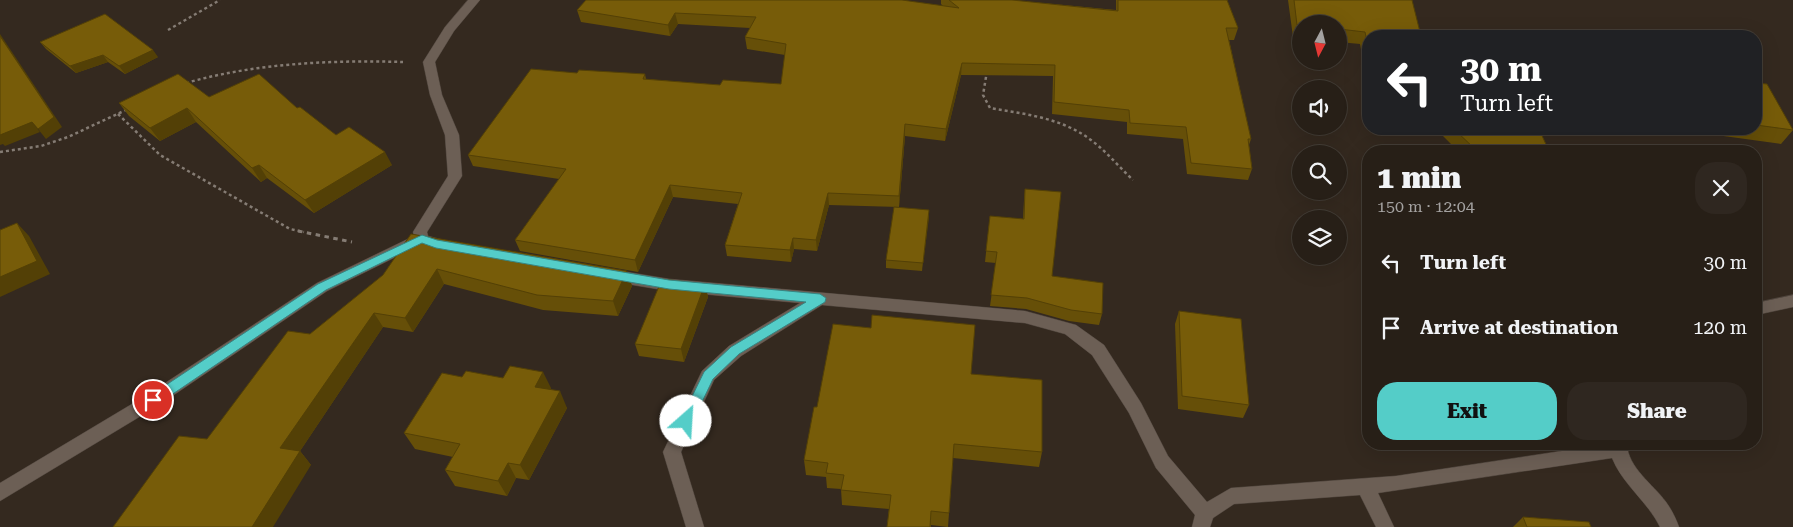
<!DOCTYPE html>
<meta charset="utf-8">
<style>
body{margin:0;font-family:"Roboto Serif",serif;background:#2f2720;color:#f1f3f6;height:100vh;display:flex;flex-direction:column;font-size:19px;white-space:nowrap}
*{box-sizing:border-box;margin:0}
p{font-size:16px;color:#a4a2a1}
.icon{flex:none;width:28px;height:28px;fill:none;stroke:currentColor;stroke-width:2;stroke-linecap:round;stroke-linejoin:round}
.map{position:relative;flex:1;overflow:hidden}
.panel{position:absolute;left:1362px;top:145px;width:400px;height:305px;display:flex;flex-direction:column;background:#271f17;border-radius:20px;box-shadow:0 5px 20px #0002,0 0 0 1px #433d36}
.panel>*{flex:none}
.hud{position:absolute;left:1362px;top:30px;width:400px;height:105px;border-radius:20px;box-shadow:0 5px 20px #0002,0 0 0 1px #433d36;background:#202124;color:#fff;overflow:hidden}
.needle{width:32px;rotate:187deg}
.buttons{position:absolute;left:1292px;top:15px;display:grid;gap:10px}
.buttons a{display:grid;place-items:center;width:55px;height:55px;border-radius:50%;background:#271f17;box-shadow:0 5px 20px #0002,0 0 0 1px #433d36;font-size:25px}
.pin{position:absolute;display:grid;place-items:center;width:42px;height:42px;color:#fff;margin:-21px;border:2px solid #fff;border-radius:50%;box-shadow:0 1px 5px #0007}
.me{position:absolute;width:55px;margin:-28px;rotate:26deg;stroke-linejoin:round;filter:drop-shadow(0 0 4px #0008)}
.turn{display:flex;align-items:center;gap:18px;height:105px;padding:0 15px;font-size:22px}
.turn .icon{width:65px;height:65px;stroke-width:2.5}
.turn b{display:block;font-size:35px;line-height:42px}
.round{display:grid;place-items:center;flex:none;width:52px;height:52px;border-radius:20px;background:#2f2720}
.headline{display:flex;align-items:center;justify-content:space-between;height:85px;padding:0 15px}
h1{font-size:30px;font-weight:800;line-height:38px}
.action{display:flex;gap:10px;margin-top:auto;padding:10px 15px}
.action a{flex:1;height:58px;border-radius:20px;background:#54cdc8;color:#111;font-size:20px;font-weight:800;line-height:58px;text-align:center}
.action a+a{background:#2f2720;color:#f1f3f6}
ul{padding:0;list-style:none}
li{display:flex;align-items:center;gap:15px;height:65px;padding:0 15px}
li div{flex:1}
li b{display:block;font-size:19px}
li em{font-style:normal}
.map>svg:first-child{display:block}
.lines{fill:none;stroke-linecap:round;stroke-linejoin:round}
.street-casing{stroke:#4e443c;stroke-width:1}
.path-far1{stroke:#857c74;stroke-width:2.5;stroke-dasharray:3 3;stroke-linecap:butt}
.path{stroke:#857c74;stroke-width:3;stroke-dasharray:4.5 4.5;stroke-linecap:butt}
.street{fill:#6c5f55;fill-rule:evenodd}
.wall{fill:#664f08}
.shaded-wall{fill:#534006}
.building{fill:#775c09;stroke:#534006}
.route{fill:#54cdc8;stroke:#378582}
</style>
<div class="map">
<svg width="1793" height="527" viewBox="0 0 1793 527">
<rect width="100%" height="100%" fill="#34291f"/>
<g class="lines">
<!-- street casing -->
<g class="street-casing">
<g id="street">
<polygon points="468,0 480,0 454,31 435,62 442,95 459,135 462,176 427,232 428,236 443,240 445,244 443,248 438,249 422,244 327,291 159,405 0,501 0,483 147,395 317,283 414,236 413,232 448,176 445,135 430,95 423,62 445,27"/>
<path d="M609,269L669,279L1025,311L1076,325L1104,345L1141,403L1168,456L1207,502L1231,488L1396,476L1608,444H1627C1628,468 1653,484 1666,502C1672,510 1676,519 1679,527H1660C1648,502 1623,485 1612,458L1378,493L1394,527H1376L1360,495L1234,504L1213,518L1210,527H1192L1195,515L1156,468L1129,413L1092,355L1065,334L1025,323L822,305L741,356L714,380L681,452L704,527H686L663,452L702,371L729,346L800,303L669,291L609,281L604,279L601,275L604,271Z"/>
<polygon points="1793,295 1793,307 1756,315 1756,303"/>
</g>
</g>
<!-- path-far1 -->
<g class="path-far1">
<polyline points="168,30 220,0"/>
<path d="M987,71L983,95L990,108C1025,114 1062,118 1091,140C1107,152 1119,167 1133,180"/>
<path d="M186,83C256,63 331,60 403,62"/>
<polyline points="118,114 160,155 290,229 304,232"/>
<polyline points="0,152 41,146 68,137 128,109"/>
</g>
<!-- path -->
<polyline class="path" points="298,231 352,242"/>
<!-- street -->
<use href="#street" class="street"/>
</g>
<!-- wall -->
<g class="wall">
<polygon points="941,0 1012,0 1116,10 1116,0 1227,0 1238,28 1234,40 1229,40 1251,139 1249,145 1252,169 1248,180 1187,174 1183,139 1127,134 1127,122 1052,114 1053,76 961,75 945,141 905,136 899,207 829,205 817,251 794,249 791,262 727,256 725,245 738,204 673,197 638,272 520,251 515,240 559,179 473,166 468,155 577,73 645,74 646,79 720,85 781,84 785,55 747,49 745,37 750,28 678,24 670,36 581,22 577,10 943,6 941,4"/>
<polygon points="1288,0 1412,0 1369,36 1369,81 1367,81 1360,44 1339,42 1339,24 1301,24 1301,37 1293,37"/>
<polygon points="40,42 158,57 125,74 108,62 76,73 46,49"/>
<polygon points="1756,83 1793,130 1781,144 1687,131 1687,129 1756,129"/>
<polygon points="209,97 297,108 336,135 392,165 314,213 267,178 261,182 196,122 160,141 129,116 119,103"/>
<polygon points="1436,129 1539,129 1549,151 1458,151"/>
<polygon points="1647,129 1667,129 1664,133"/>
<polygon points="1025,189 1052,276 1102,314 1099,325 1069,321 1026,309 990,306 996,263 985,262 990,216 1023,219 1024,200"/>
<polygon points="929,210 922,271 886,268 886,260"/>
<polygon points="411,234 627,271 632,286 618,316 543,310 444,284 413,332 383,327 300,451 311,465 207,439 310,334 383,275"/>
<polygon points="705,284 708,297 684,362 639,356 635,344"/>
<polygon points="1179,311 1249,405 1243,418 1178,409 1175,324"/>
<polygon points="971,374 1042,452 1039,467 953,458 948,527 931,525 931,527 887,527 889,509 842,505 841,489 827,488 826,477 806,475 804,460 817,407"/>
<polygon points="551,388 550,390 567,408 529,480 516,478 507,496 455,486 445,470 453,457 415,449 404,433"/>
<polygon points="1523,517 1591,527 1513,527"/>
</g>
<!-- shaded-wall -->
<g class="shaded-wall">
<polygon points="675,13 678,24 670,36 668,25"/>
<polygon points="0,34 62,127 46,139 38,129 0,36"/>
<polygon points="153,50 158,57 125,74 119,66"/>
<polygon points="103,55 108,62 76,73 70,66"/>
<polygon points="962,63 961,75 945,141 946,129"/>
<polygon points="187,108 196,122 160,141 150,128"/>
<polygon points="32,122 40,132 5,146 3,144 0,145 0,135"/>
<polygon points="905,124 905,136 899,207 899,196"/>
<polygon points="385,152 392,165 314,213 305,200"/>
<polygon points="259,165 267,178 261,182 252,168"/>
<polygon points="670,185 673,197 638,272 635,260"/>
<polygon points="828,193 829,205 817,251 816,240"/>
<polygon points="929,210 929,218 922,271 923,263"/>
<polygon points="17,223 29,236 50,274 0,297 0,277"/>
<polygon points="793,238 794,249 791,262 790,250"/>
<polygon points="437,269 444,284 413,332 405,318"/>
<polygon points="627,271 632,286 618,316 613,301"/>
<polygon points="705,284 708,297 684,362 681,349"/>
<polygon points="374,313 383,327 300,451 311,465 273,527 252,527 280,448"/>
<polygon points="543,372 551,388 543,403 535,387"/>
<polygon points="560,391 567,408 529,480 520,465"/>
<polygon points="508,463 516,478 507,496 498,481"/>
</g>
<!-- building -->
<g class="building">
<polygon points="586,0 902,0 959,8 949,0 1012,0 1118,11 1118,0 1227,0 1238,28 1226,28 1251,139 1248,139 1252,169 1191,163 1186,127 1130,123 1129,110 1054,102 1055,65 962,63 946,129 905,124 899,196 828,193 816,240 793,238 790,250 725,245 742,193 670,185 635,260 515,240 566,169 468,155 531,69 577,73 579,70 645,74 643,79 720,85 723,80 781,84 786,44 745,37 756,17 675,13 668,25 577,10"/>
<polygon points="1294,0 1412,0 1421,36 1369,36 1369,52 1365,32 1339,29 1339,24 1301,24 1301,25 1297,25"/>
<polygon points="105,14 153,50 119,66 103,55 70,66 40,42"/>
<polygon points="0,36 54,117 38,129 32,122 0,135"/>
<polygon points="178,74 209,97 259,74 297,108 300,107 336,135 349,127 385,152 305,200 259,165 252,168 187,108 150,128 119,103"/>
<polygon points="1756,83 1767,84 1793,130 1756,125"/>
<polygon points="1454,129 1539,129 1549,151 1477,151"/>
<polygon points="1025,189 1061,192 1052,276 1103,283 1102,314 1071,310 1027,298 991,295 997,252 986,251 990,216 1024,219"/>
<polygon points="894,207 929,210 923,263 886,260"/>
<polygon points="17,223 37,261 0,277 0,230"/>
<polygon points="411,234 627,271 613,301 537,295 437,269 405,318 374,313 280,448 300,451 252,527 113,527 179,436 207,439 288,331 310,334 383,275"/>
<polygon points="662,279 705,284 681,349 635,344"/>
<polygon points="1179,311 1241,319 1249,405 1182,396"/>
<polygon points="872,315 975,325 971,374 1042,380 1042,452 954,444 949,513 931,511 930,527 887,527 891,495 841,490 844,475 826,473 828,463 804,460 814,407 817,407 833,324 871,328"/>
<polygon points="510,366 543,372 535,387 560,391 520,465 508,463 498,481 445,470 460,444 404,433 442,373 462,377 466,371 503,378"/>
<polygon points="1523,517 1589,522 1591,527 1527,527"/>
</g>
<!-- route -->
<polygon class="route" points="422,235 437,240 669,280 820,294 826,298 825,302 739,354 713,379 691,425 686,427 682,425 680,421 704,372 731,347 806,302 669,289 436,248 422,243 326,290 158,404 153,406 148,404 147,400 148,397 318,284"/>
</svg>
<div class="buttons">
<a><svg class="needle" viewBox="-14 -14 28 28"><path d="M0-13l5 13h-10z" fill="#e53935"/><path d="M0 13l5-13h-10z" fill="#a4a2a1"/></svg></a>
<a><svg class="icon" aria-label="sound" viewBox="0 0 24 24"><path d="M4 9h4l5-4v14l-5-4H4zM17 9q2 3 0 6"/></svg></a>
<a><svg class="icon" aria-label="search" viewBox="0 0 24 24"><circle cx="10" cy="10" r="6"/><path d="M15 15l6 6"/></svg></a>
<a><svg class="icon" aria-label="layers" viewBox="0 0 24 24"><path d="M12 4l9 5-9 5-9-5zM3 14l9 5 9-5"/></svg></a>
</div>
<div class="pin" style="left:153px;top:400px;background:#d93025"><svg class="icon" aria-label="arrive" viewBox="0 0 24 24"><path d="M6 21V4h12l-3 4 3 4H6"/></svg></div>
<svg class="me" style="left:686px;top:421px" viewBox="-20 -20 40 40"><circle r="19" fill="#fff"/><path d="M0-13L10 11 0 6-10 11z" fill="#54cdc8"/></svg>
<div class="hud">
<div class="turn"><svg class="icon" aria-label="left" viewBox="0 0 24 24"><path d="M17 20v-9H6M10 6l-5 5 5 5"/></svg><div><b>30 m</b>Turn left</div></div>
</div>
<section class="panel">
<div class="headline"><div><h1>1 min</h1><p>150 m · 12:04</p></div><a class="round"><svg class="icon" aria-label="close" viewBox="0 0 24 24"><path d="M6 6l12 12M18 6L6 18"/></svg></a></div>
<ul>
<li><svg class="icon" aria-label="left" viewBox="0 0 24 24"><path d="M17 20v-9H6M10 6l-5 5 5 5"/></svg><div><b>Turn left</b></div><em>30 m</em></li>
<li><svg class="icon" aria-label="arrive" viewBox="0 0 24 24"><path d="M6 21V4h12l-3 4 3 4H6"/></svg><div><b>Arrive at destination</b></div><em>120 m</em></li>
</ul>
<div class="action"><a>Exit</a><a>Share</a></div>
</section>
</div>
